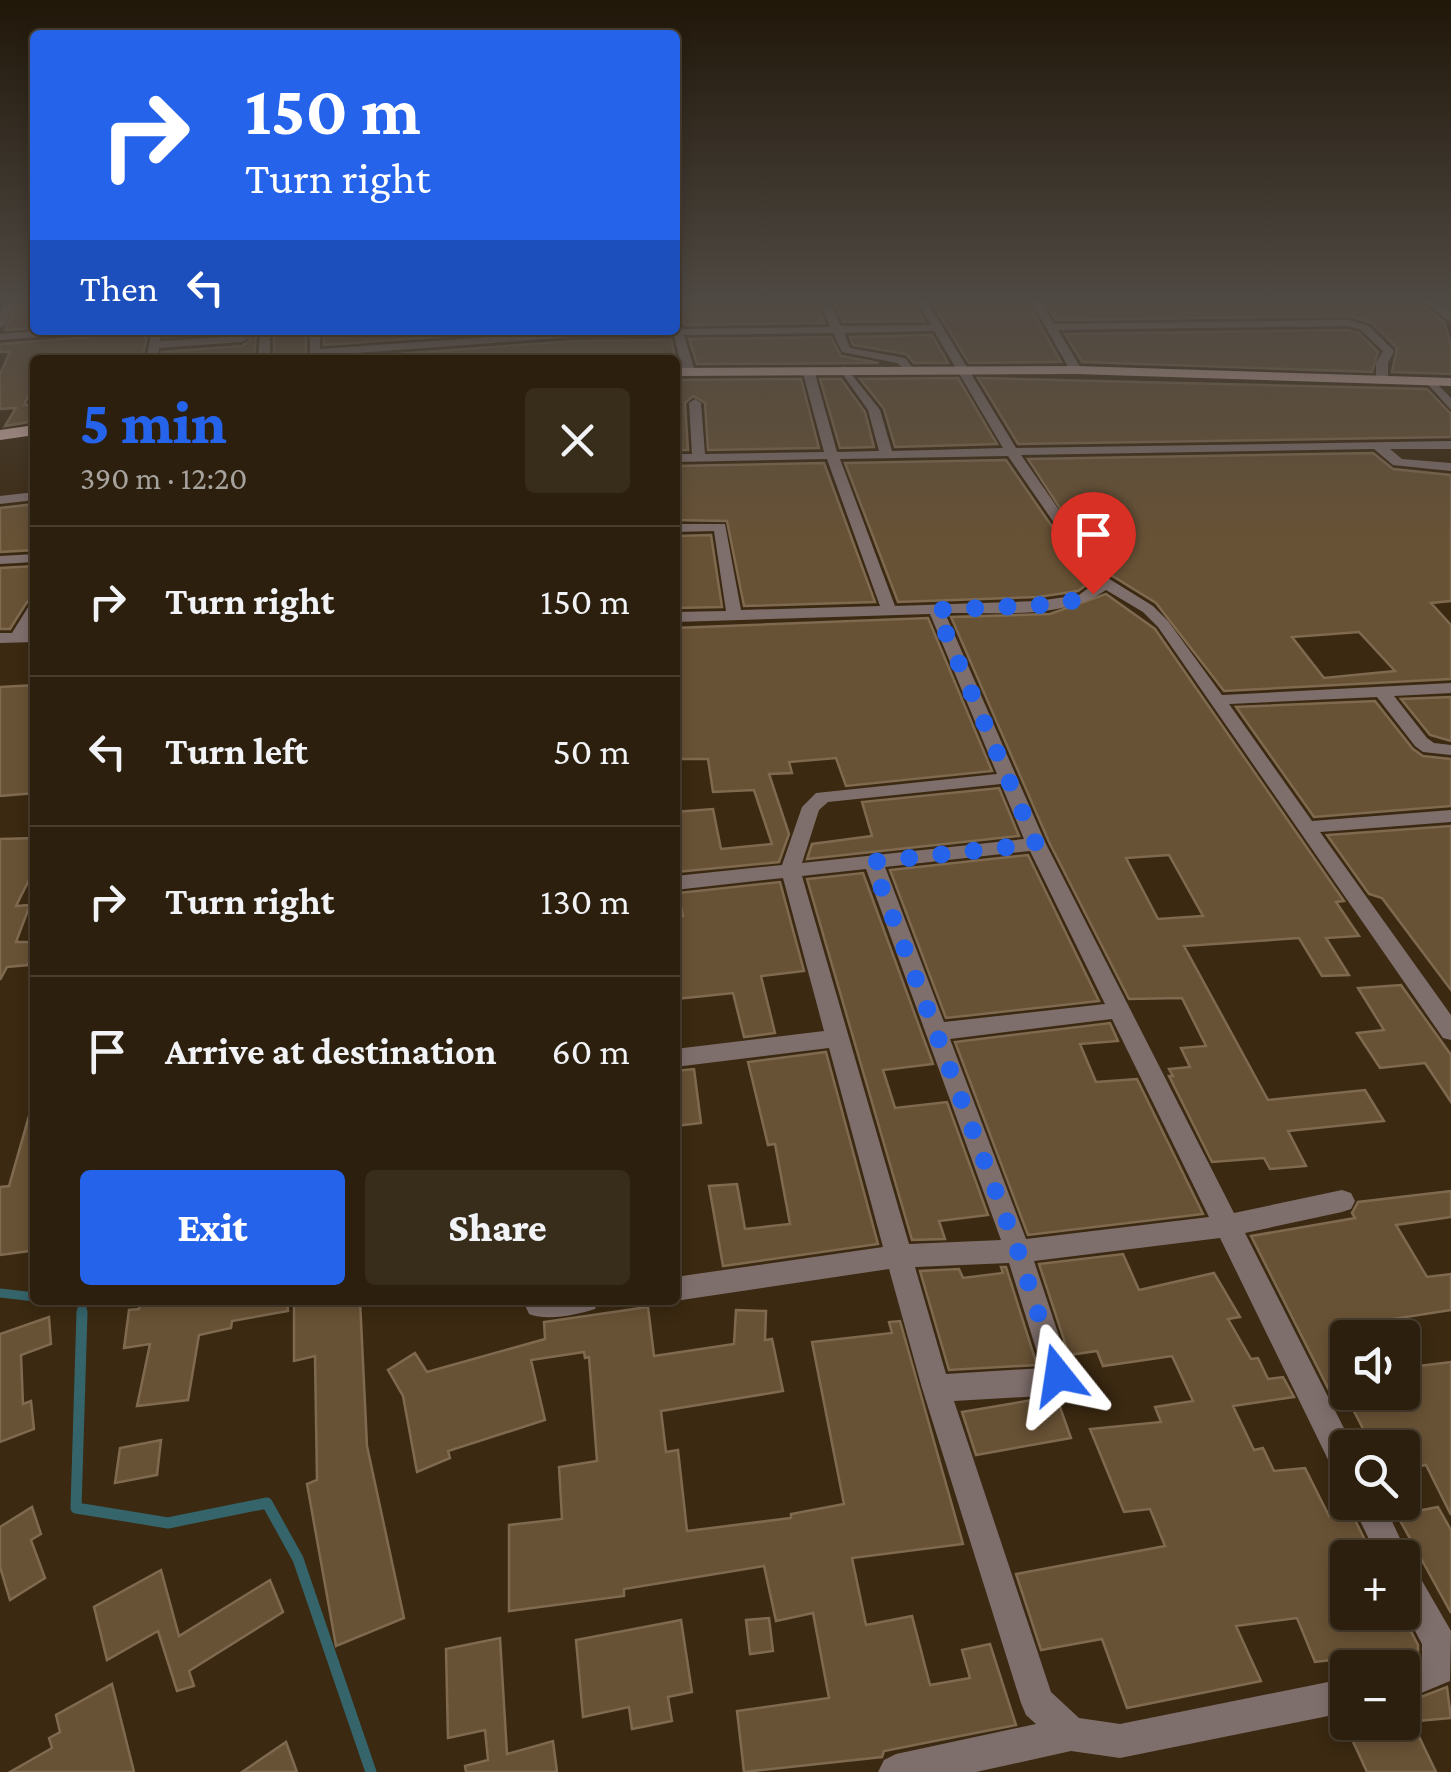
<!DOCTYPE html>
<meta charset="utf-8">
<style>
body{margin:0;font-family:"Crimson Pro",serif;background:#382c1b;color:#f1f3f6;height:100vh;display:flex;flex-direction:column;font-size:38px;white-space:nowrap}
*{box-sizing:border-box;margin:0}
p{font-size:32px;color:#a6a29d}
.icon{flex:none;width:55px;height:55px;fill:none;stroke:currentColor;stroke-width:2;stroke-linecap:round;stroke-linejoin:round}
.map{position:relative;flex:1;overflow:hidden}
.side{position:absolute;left:30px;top:355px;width:650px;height:950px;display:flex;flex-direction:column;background:#2c1f0d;border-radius:10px;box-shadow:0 5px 15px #0003,0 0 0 2px #483d2e}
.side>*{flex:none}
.banner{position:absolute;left:30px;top:30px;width:650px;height:305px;border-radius:10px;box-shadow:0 5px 15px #0003,0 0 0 2px #483d2e;background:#2563eb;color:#fff;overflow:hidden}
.controls{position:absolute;left:1330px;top:1320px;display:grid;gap:20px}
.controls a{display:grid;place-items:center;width:90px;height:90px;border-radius:10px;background:#2c1f0d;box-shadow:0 5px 15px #0003,0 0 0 2px #483d2e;font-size:50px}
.pin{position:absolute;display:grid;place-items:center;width:85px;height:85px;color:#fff;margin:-102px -42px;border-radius:50% 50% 50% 0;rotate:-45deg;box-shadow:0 0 10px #0007}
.pin .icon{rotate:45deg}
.me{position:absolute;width:110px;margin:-55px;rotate:345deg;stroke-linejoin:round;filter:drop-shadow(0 0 8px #0008)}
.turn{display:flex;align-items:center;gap:35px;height:210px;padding:0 50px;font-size:45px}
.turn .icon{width:130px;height:130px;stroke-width:2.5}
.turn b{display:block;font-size:70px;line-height:85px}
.then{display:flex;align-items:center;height:95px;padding:0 50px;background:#0003;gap:20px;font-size:38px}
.round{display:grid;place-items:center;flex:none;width:105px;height:105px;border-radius:10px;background:#382c1b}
.head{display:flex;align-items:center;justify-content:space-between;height:170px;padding:0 50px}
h1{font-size:60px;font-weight:800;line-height:75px;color:#2563eb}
.cta{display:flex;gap:20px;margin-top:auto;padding:20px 50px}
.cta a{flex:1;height:115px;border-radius:10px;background:#2563eb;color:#fff;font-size:40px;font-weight:800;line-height:115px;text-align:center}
.cta a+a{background:#382c1b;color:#f1f3f6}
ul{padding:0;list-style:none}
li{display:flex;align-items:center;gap:30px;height:150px;padding:0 50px;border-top:2px solid #483d2e}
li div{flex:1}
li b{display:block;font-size:38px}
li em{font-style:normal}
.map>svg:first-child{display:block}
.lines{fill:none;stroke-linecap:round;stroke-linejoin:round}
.stream-far1{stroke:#35656b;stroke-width:9}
.stream{stroke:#35656b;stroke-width:11}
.building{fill:#685235;stroke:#7f6a50;stroke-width:2.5;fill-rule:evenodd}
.street{fill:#7f6f6c;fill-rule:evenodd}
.primary{fill:#d1b1a9;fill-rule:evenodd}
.route{stroke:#2563eb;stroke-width:18;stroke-dasharray:0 32.4}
</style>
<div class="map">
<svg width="1451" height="1772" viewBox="0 0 1451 1772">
<rect width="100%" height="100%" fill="#3b2911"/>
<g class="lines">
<!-- stream-far1 -->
<g class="stream-far1">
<polyline points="0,1293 35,1297"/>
<polyline points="55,1300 82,1303 82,1315"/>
</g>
<!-- stream -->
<polyline class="stream" points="82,1312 76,1508 168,1523 267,1503 298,1559 371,1772"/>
</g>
<!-- building -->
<g class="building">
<polygon points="19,298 35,298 35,320 31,328 5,330"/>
<polygon points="728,298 815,298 824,323 685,325 679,316 678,312 685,311 681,300"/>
<polygon points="832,298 911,298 924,321 843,322"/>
<polygon points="929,298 1025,298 1061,362 969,363"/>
<polygon points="1043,298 1238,298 1272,305 1353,305 1347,298 1414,298 1444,322 1451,344 1451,374 1392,372 1397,348 1372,323 1350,316 1056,320"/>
<polygon points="99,330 148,330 142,360 35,360 35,381 24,405 35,404 35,421 5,426 16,408 0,409 0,374 10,352 0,352 0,344 90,337"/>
<polygon points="166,330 256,330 254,360 162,360 162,352 242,346 251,340 242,332 165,337"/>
<polygon points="274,330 306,330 306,353 315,360 574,341 671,340 677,364 675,360 274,360"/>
<polygon points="324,330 535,330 324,345"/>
<polygon points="1347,330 1359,333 1378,352 1372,372 1082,362 1065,334"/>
<polygon points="932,335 948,363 914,363 906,354 853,345 850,337"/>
<polygon points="831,337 841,356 879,363 697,364 689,339"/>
<polygon points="958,378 997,444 895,447 884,409 860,379"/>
<polygon points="978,378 1427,389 1451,414 1451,437 1018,444"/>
<polygon points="801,379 819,448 708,450 705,403 693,396 685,403 688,450 675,450 675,380"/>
<polygon points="820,379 841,379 865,412 874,447 840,448"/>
<path d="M1373,453L1393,469L1451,475V601L1431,603L1451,625V679L1224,691L1156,603L1098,567L1028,459ZM1359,632L1395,671L1324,678L1292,637Z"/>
<polygon points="1006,460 1060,538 1079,575 1089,583 1078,591 1038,597 898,602 845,463"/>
<polygon points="824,463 875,602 744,606 727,521 675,520 675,466"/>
<polygon points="35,504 35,550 0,552 0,508"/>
<polygon points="711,535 722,607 676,608 675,536"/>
<polygon points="35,566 35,599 27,602 10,629 0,629 0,568"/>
<path d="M1106,594L1155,629L1344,901L1336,902L1359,936L1326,938L1349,975L1322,976L1299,938L1184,946L1268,1100L1365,1090L1384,1121L1288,1131L1306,1166L1270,1169L1264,1158L1212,1162L1169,1076H1173L1169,1069L1190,1067L1181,1048L1206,1046L1182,998L1129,999L1049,842L951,617L1050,614ZM1169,855L1203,916L1158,919L1126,858Z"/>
<polygon points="928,618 992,771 846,786 836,758 789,762 792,773 769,774 789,834 779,862 675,872 675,812 713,809 721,849 772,844 754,790 713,792 708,759 675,759 675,628"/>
<polygon points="35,685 35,793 0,796 0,687"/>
<polygon points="1451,697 1451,741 1430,735 1401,699"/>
<polygon points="1375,701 1413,749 1423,756 1451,759 1451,806 1314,817 1236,707"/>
<polygon points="999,788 1019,836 807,859 812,844 872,836 862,802"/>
<polygon points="1451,826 1451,990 1382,898 1369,894 1327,835"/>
<polygon points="35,838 35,868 16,906 30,905 16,942 35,942 28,965 7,967 0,980 0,839"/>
<polygon points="1028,855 1099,1001 946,1018 890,870"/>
<polygon points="863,873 933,1064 883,1070 895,1108 947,1102 988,1215 939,1221 945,1239 912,1240 807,879"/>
<polygon points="780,882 804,971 761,976 775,1033 744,1037 733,993 675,999 675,917 683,916 678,893"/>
<polygon points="1401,985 1451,1055 1451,1102 1425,1063 1380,1068 1357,1033 1384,1030 1358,988"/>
<polygon points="1110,1023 1118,1041 1080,1044 1096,1082 1137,1079 1203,1214 1028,1235 955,1042"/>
<polygon points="826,1052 878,1244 723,1266 709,1186 737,1184 745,1229 790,1224 775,1144 768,1145 748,1062"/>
<polygon points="694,1069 701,1123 675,1126 675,1071"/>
<polygon points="29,1116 35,1117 35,1230 29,1251 0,1255 0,1187 9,1186"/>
<polygon points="1451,1191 1451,1217 1396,1225 1427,1277 1451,1274 1451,1310 1348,1326 1348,1389 1330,1392 1251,1236 1355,1218 1352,1213 1358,1202"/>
<polygon points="1123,1254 1139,1290 1214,1273 1240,1317 1228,1319 1251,1359 1258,1358 1268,1379 1283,1377 1294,1397 1233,1406 1254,1450 1263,1448 1274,1471 1305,1468 1329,1516 1352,1514 1374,1558 1348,1558 1348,1612 1401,1612 1418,1645 1418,1657 1402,1663 1402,1652 1315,1662 1297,1618 1236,1626 1261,1681 1127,1708 1102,1639 1041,1650 1016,1574 1165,1546 1150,1509 1124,1512 1090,1429 1161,1422 1155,1407 1193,1401 1172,1356 1103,1366 1097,1351 1069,1355 1039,1264"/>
<polygon points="1001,1267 1006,1267 1037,1365 949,1370 920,1271 959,1269 963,1278 1003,1273"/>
<polygon points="140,1300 287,1300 288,1311 232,1321 231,1328 199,1335 188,1400 137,1406 150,1344 124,1348 129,1310 139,1309"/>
<polygon points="294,1300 360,1300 367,1446 404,1618 336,1646 307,1484 317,1480 315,1356 294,1361"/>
<polygon points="648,1307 654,1356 734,1344 736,1310 766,1311 765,1340 772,1339 783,1391 661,1411 666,1452 678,1450 687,1531 791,1518 791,1514 844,1504 812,1342 892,1333 889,1322 900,1321 963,1544 852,1558 866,1625 912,1616 930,1685 970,1678 962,1650 990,1644 1016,1725 884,1751 882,1757 744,1772 737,1711 829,1698 813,1613 776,1621 764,1566 624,1589 624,1596 509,1611 509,1525 562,1519 559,1467 597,1461 589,1357 585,1358 584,1352 531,1360 545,1420 448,1451 450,1458 417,1472 403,1396 388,1370 415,1353 427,1372 545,1339 544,1322"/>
<polygon points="49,1317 51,1344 21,1355 23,1404 31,1401 34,1429 0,1442 0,1334"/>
<polygon points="1451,1362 1451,1515 1426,1465 1402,1469 1402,1448 1373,1448 1344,1392 1402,1392 1402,1368"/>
<polygon points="1056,1396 1071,1438 976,1455 962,1412"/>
<polygon points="161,1440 157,1475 115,1483 120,1448"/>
<polygon points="32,1507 41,1534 31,1540 45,1578 10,1600 0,1567 0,1527"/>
<polygon points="1438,1507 1451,1530 1451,1613 1397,1515"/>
<polygon points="161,1570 179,1636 270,1580 283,1612 189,1671 194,1686 177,1691 158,1631 107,1660 94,1607"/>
<polygon points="769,1618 773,1651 750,1654 746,1620"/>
<polygon points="681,1620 692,1692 668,1697 672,1721 632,1729 629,1707 583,1717 576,1640"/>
<polygon points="500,1638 507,1754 553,1741 557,1772 466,1772 465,1766 488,1760 485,1730 448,1738 446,1649"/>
<polygon points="112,1684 134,1772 10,1772 52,1748 49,1738 60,1732 56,1715"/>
<polygon points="1447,1687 1451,1718 1406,1722 1412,1722 1436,1772 1367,1772 1344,1722 1402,1722 1402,1704"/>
<polygon points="286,1742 297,1772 242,1772"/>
</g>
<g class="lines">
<!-- street -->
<g class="street">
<polygon points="6,298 16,298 5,325 0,328 0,312"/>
<path d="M818,298H828L841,326L931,325L915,298H925L1016,448L1451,441V449H1390L1402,459L1451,463V471L1393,465L1374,449L1021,455L1077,536L1095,570L1153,606L1168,621L1222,695L1451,683V693L1394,696L1427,738L1434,743L1451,745V755L1423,752L1415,746L1377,697L1229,704L1312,821L1451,810V822L1320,832L1451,1015V1040L1443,1038L1158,627L1143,612L1106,590C1063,620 996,612 945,613L1046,844L1234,1213L1342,1190L1351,1193L1355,1201L1351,1209L1342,1212L1245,1233L1354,1448H1348V1482L1337,1478L1220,1238L1034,1261L1072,1375L1068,1385L1042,1396L954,1401L1051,1692L1079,1718L1120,1724L1348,1678V1712L1120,1758L1071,1751L976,1772H878L884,1760L896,1754L1036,1724L1026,1715L1021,1703L922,1388L889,1269L675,1301L672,1300H675V1277L883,1247L829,1048L675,1067V1049L824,1031L783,878L675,890V876L782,865L802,807L816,793L997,774L930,614L675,622V612L726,611L714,531L675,532V524H725L741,610L880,606L827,459L675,462V454H692L689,403L695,399L701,403L705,454L824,452L802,370L808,367L814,370L837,452L879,451L868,410L839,369L845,366L880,410L892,451L1003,448L934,331L844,333L850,348L905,358L913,368L907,371L897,363L842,352L833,333L684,335L695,372L689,375L683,372L674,336L574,337L315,356L310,353V330H320V349L574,331L675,330V318L680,321L682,329L830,327ZM1008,456L1063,536L1082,573L1095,583L1079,595L1038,601L895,606L840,459ZM1001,784L1024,839L802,863L819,810L828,802ZM1030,851L1105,1004L944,1022L885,867ZM866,869L1001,1240L909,1244L802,876ZM1112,1019L1209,1217L1026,1239L950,1039ZM1009,1263L1042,1368L946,1374L915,1267Z"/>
<polygon points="1029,298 1039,298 1054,324 1349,320 1369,326 1394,351 1388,363 1388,378 1382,381 1376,378 1376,363 1383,351 1361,330 1348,326 1058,330 1082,370 1076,373 1070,370"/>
<path d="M1418,298C1431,297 1438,306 1451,306V322Z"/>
<polygon points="49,330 95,330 90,333 0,340 0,334"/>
<polygon points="152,330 162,330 160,341 242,336 247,339 242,342 159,348 158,360 146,360"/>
<polygon points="260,330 270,330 270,360 258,360"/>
<polygon points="1431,378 1451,398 1451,410 1425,381"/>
<polygon points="35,492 35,500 0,504 0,496"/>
<polygon points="35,554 35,562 0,564 0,556"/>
<polygon points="35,602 35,620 28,632 35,632 35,642 0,643 0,633 12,633 30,604"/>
<path d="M528,1300H599L595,1309C577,1315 547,1321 529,1314L525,1305Z"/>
<polygon points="1351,1502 1383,1502 1410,1560 1451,1631 1450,1681 1402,1701 1401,1668 1422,1659 1422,1644 1402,1606 1402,1558 1378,1558"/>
</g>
<!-- primary -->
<g class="primary">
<polygon points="1076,366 1451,378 1451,386 1076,374 675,376 675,368"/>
<polygon points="35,425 35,435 0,440 0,430"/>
</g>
</g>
<!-- sky -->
<linearGradient id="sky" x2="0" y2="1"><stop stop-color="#201709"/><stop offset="0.55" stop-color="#4f4943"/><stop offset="1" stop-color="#4f4943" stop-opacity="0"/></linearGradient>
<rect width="1451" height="546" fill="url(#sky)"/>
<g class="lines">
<!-- route -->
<polyline class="route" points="1058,1375 1018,1251 872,862 1036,844 936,610 1062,604 1093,594"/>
</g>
</svg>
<div class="controls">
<a><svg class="icon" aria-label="sound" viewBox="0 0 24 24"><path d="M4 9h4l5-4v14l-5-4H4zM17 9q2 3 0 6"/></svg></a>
<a><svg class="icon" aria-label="search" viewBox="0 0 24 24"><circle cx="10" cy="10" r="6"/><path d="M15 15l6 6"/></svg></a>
<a>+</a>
<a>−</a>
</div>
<div class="pin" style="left:1093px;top:594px;background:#d93025"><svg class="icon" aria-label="arrive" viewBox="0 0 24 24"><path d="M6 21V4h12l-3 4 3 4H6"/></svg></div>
<svg class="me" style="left:1058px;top:1375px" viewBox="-20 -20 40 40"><path d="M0-17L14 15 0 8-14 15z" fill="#2563eb" stroke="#fff" stroke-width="4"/></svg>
<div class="banner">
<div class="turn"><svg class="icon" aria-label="right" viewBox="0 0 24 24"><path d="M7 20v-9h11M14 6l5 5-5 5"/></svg><div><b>150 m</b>Turn right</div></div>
<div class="then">Then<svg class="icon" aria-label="left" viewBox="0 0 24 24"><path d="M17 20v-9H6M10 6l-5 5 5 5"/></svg></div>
</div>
<section class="side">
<div class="head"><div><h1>5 min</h1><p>390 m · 12:20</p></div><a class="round"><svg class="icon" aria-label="close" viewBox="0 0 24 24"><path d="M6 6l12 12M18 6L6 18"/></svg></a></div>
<ul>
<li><svg class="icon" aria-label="right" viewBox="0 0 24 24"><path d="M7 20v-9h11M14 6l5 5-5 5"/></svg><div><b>Turn right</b></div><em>150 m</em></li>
<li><svg class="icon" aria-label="left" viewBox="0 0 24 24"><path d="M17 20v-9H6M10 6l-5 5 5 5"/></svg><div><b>Turn left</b></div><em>50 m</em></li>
<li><svg class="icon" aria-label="right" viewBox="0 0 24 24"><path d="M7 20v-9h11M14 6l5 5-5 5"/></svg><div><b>Turn right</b></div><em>130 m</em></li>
<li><svg class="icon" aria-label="arrive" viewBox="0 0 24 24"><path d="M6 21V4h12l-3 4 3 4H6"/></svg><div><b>Arrive at destination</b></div><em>60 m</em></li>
</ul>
<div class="cta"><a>Exit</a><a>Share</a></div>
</section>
</div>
